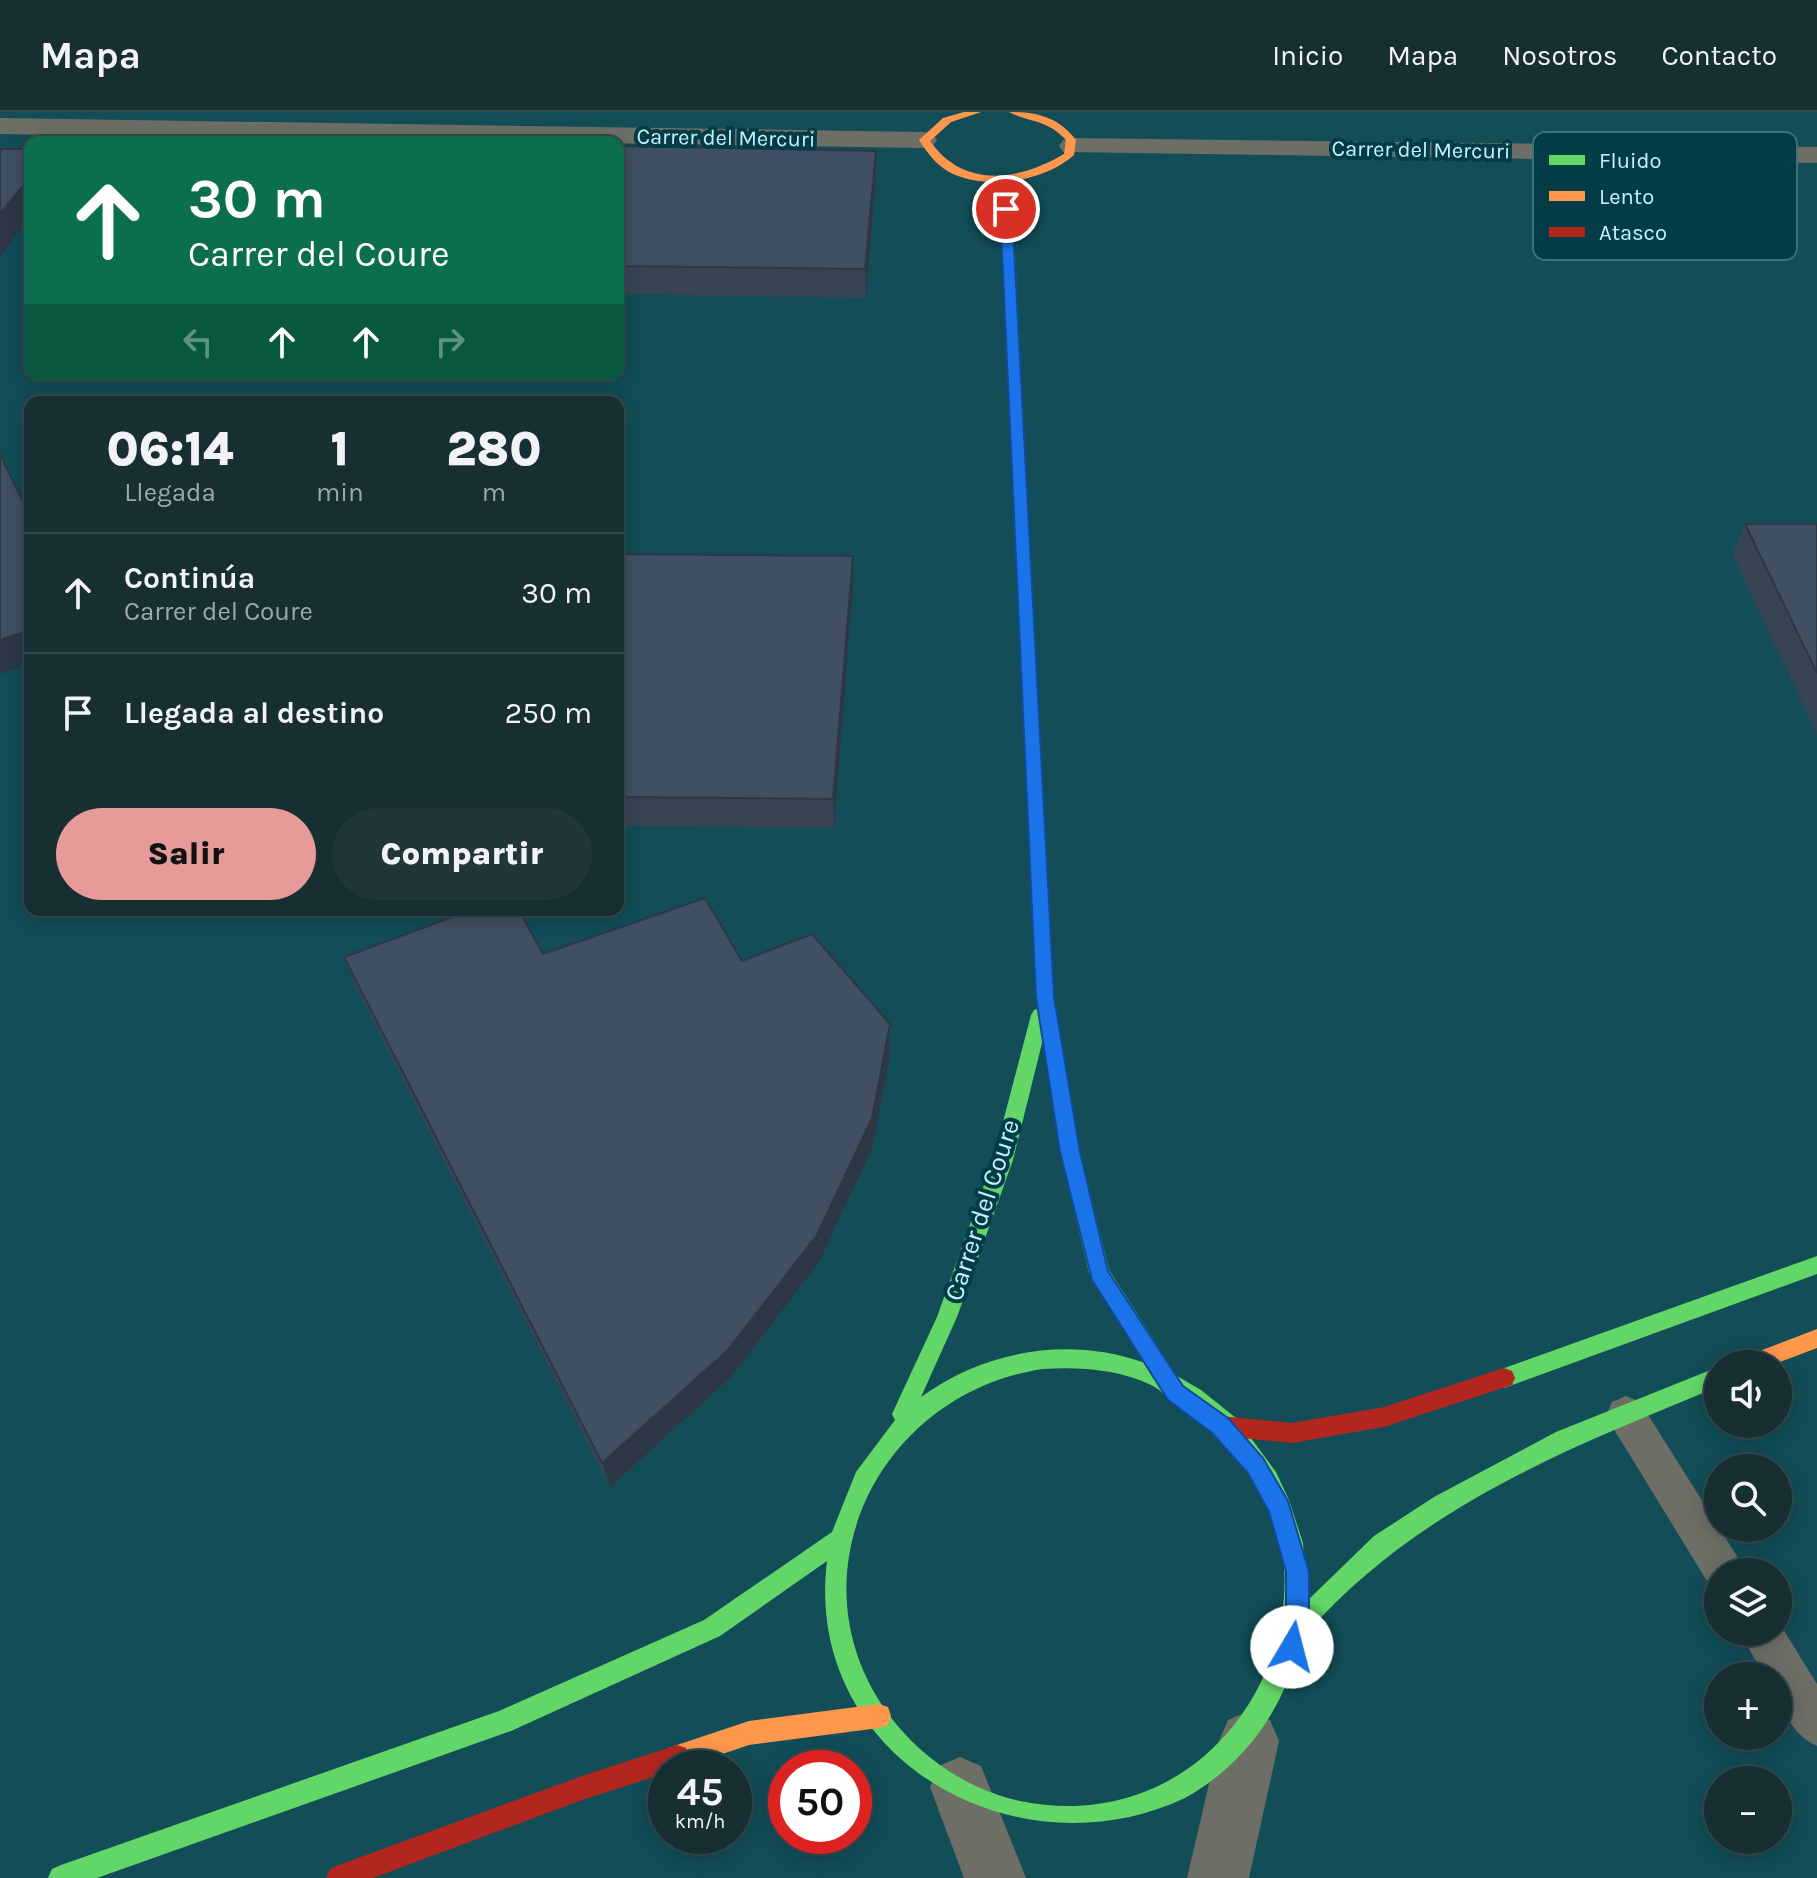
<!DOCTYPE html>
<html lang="es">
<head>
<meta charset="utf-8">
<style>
  body { margin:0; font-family:Karla,sans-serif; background:#20363a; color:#f1f3f6; height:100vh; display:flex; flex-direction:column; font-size:30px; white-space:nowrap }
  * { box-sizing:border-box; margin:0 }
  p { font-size:26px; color:#9ea8ac }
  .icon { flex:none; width:44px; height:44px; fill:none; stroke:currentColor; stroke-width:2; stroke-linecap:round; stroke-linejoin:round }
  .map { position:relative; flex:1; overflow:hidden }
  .side { position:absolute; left:24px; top:284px; width:600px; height:520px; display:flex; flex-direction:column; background:#172e32; border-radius:16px; box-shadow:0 4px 20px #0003,0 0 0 2px #364a4d }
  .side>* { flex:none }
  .hud { position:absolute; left:24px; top:24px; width:600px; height:244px; border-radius:16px; box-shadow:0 4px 20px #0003,0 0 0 2px #364a4d; background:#0b6e4f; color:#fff; overflow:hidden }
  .fabs { position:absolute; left:1704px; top:1238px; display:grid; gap:16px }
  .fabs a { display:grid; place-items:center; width:88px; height:88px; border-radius:50%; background:#172e32; box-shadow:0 4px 20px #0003,0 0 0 2px #364a4d; font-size:40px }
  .speed { position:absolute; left:648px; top:1638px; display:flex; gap:16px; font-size:40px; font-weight:700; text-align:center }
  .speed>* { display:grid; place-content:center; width:104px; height:104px; border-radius:50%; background:#172e32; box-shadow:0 4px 20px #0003,0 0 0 2px #364a4d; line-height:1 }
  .speed small { font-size:20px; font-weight:400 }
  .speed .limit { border:12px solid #d22; background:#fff; color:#111 }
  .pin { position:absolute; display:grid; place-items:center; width:68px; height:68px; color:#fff; margin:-34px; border:4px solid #fff; border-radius:50%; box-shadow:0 2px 8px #0007 }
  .me { position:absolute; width:88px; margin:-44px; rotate:8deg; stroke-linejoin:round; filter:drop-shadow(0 0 6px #0008) }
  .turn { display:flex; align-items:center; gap:28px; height:168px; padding:0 32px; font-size:36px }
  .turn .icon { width:104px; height:104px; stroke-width:2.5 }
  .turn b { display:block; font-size:56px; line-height:68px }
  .lanes { display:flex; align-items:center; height:76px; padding:0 32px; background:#0003; justify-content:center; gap:40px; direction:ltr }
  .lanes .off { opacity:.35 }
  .eta { display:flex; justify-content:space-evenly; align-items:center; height:136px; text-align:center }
  .eta b { font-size:48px; font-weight:800; line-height:56px }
  .primary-button { display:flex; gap:16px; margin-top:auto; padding:16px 32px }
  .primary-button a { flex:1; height:92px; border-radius:48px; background:#e69b98; color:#111; font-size:32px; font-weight:800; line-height:92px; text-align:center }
  .primary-button a+a { background:#20363a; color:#f1f3f6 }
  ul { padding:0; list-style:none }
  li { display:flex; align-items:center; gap:24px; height:120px; padding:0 32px; border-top:2px solid #364a4d }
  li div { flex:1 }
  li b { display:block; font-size:30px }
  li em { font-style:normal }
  header { display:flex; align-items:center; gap:48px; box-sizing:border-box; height:112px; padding:0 40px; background:#172e32; border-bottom:2px solid #364a4d }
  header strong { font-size:38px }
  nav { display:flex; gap:44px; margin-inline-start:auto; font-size:28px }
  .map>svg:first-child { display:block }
  .built { fill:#124d58; fill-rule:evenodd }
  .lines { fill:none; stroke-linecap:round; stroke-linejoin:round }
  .lane { fill:#6d6f67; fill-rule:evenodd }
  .street { fill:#6d6f67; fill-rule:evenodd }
  .fast { fill:#63d668; fill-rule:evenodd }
  .slow { fill:#ff974d; fill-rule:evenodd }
  .jam { fill:#b3261e; fill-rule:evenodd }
  .wall { fill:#374454 }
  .shaded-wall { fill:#2d3745 }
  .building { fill:#404f62; stroke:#2d3745; stroke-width:2 }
  .route { fill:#1a73e8; stroke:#114b97; stroke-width:2 }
  .labels { text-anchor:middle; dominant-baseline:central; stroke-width:8; stroke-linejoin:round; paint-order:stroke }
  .far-street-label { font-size:22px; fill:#c5f1fc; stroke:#013c47 }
  .street-label { font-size:26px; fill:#c5f1fc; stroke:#013c47 }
  .key { fill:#013c47; stroke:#3c727d; stroke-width:2 }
  .key-label { font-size:22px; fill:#c5f1fc }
</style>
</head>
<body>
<header>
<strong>Mapa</strong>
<nav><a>Inicio</a><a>Mapa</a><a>Nosotros</a><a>Contacto</a></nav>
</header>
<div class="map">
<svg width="1817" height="1766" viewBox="0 0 1817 1766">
  <rect width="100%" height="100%" fill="#1f3d43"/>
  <path class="built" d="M0 0H1817V1766H0ZM30 30H618V262H30ZM30 290H618V798H30ZM1718 1252H1778V1312H1718ZM1718 1356H1778V1416H1718ZM1718 1460H1778V1520H1718ZM1718 1564H1778V1624H1718ZM666 1656H734V1724H666ZM786 1656H854V1724H786ZM1718 1668H1778V1728H1718Z"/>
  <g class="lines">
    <g class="lane">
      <path d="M1626 1284 1640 1290 1738 1446 1744 1460H1718V1477L1710 1474 1612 1314 1607 1302 1612 1290Z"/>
      <path d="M1778 1509 1817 1572V1634C1790 1622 1778 1592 1778 1564H1764L1740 1520H1778Z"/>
    </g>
    <g class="street">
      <path d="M0 6 924 20 933 22 937 28 933 34 924 36 0 22Z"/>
      <path d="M1072 26 1817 35V51L1063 40 1059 34 1063 28Z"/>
      <path d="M1249 1599 1270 1608 1279 1629 1249 1766H1187L1219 1629 1228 1608Z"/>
      <path d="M960 1645 981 1654 1026 1766H964L930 1675 939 1654Z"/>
    </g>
    <g class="fast">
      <path d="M1005 64 1011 67 1045 715 1037 721 1029 715 999 67Z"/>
      <path d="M1040 896 1046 898 1049 903 1013 1048 957 1205 921 1285C985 1238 1070 1224 1145 1251L1089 1161 1060 1040 1051 980 1053 975H1067L1069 980 1080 1040 1109 1158 1177 1264 1201 1278 1236 1306 1276 1360 1289 1388 1303 1431 1307 1489 1374 1424 1434 1385 1556 1320 1718 1255V1275C1566 1337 1416 1396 1305 1523 1296 1532 1294 1555 1288 1568 1268 1618 1232 1660 1185 1686 1015 1766 803 1645 827 1449L720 1524 511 1619 97 1766H48L52 1757 61 1753 499 1599 704 1508 832 1420 856 1360 895 1308 892 1302 937 1205 993 1048 1031 903 1034 898ZM1043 1257C1080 1255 1117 1257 1151 1273 1162 1278 1166 1287 1176 1291L1181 1289C1388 1415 1259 1738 1020 1689 975 1679 935 1655 904 1621 781 1486 868 1283 1043 1257Z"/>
      <path d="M1817 1144V1162L1504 1276 1496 1273 1493 1266 1496 1259Z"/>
    </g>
    <g class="slow">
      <path d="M964 0H981L951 10 930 29C964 77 1018 69 1064 42L1066 28C1047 7 1030 11 1009 0 1037 0 1058 5 1076 28L1074 43C1044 70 986 79 949 60 935 52 927 40 919 28L943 6Z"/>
      <path d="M1817 1217V1236L1775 1252H1740L1744 1245Z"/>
      <path d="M879 1592 888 1595 891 1604 888 1613 879 1616 749 1633 681 1656 668 1654 665 1645 668 1636 749 1609Z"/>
    </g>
    <g class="jam">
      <path d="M1037 709 1045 715 1054 885 1069 980 1067 985H1053L1051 980 1036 885 1029 715Z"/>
      <path d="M1504 1256 1512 1259 1515 1266 1512 1273 1384 1315 1292 1331 1220 1324 1212 1321 1209 1314 1212 1307 1220 1304 1292 1311 1384 1295Z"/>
      <path d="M677 1633 686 1636 689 1645 686 1654 666 1656V1661L582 1688 373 1766H326L330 1757 339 1753 582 1664Z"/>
    </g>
  </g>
  <g class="wall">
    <path d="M618 34 876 39V66L866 186 618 182Z"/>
    <path d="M1745 412H1817V622L1732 442Z"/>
    <path d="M618 442 853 474 834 716 618 714Z"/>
    <path d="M543 842 742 849 890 912V941L873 1034 819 1150 732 1264 610 1375 355 874 344 845Z"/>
  </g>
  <g class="shaded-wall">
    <path d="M876 39V66L866 186 865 157Z"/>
    <path d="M30 65V105L0 144V102Z"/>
    <path d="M853 444V474L834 716 833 687Z"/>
    <path d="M30 518V552L0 562V528Z"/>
    <path d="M890 912V941L873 1034 819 1150 732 1264 610 1375 602 1351Z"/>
  </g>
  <g class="building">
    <path d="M618 34 876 39 865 157 618 154Z"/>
    <path d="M0 37H30V65L0 102Z"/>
    <path d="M0 342 30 405V518L0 528Z"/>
    <path d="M1745 412H1817V561Z"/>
    <path d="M618 442 853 444 833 687 618 685Z"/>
    <path d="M705 786 742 849 812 822 890 912 872 1006 817 1123 728 1238 602 1351 344 845 471 798H519L543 842Z"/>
  </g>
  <path class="route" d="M1006 94 1012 97 1054 885 1080 1040 1108 1159 1183 1274 1228 1306 1263 1346 1288 1389 1309 1460V1514L1300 1544 1292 1547 1284 1544 1280 1535 1286 1514V1460L1269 1400 1248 1361 1212 1321 1168 1288 1092 1168 1060 1040 1036 885 1000 97Z"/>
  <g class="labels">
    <g class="far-street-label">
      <text transform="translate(726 26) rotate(1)">Carrer del Mercuri</text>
      <text transform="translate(1421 38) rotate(1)">Carrer del Mercuri</text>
    </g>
    <g class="street-label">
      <text transform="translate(982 1098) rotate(-72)">Carrer del Coure</text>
    </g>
  </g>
  <rect x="1533" y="20" width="264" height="128" rx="12" class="key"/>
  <rect x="1549" y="43" width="36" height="10" fill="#63d668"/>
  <rect x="1549" y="79" width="36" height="10" fill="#ff974d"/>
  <rect x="1549" y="115" width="36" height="10" fill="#b3261e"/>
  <g class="key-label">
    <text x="1599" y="56">Fluido</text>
    <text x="1599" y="92">Lento</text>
    <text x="1599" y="128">Atasco</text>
  </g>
</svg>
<div class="fabs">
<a><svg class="icon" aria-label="sound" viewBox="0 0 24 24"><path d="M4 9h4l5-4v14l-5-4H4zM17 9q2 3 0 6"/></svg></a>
<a><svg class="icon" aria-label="search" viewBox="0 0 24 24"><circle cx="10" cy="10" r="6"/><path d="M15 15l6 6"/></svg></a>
<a><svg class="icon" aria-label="layers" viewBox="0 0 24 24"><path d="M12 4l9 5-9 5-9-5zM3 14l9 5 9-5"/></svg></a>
<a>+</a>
<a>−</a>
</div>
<div class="speed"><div>45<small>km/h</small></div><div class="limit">50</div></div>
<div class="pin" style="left:1006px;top:97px;background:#d93025"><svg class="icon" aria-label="arrive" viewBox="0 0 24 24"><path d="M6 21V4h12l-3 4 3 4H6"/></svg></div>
<svg class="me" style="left:1292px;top:1535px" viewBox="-20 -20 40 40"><circle r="19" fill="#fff"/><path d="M0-13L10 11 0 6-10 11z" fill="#1a73e8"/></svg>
<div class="hud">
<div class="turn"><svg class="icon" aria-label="ahead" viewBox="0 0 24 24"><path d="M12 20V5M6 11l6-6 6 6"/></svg><div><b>30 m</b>Carrer del Coure</div></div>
<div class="lanes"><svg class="icon off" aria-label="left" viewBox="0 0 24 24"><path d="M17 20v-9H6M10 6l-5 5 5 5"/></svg><svg class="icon" aria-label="ahead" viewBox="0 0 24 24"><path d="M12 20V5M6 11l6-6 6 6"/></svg><svg class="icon" aria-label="ahead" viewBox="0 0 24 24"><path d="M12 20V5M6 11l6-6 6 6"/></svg><svg class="icon off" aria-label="right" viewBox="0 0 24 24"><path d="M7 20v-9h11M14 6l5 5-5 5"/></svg></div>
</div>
<section class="side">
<div class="eta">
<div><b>06:14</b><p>Llegada</p></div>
<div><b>1</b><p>min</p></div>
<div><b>280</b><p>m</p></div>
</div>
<ul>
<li><svg class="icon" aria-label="ahead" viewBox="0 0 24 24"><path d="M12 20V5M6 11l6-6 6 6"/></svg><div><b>Continúa</b><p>Carrer del Coure</p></div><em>30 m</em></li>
<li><svg class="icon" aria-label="arrive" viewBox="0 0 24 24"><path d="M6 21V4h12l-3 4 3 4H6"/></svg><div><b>Llegada al destino</b></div><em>250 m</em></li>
</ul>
<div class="primary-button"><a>Salir</a><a>Compartir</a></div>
</section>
</div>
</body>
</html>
